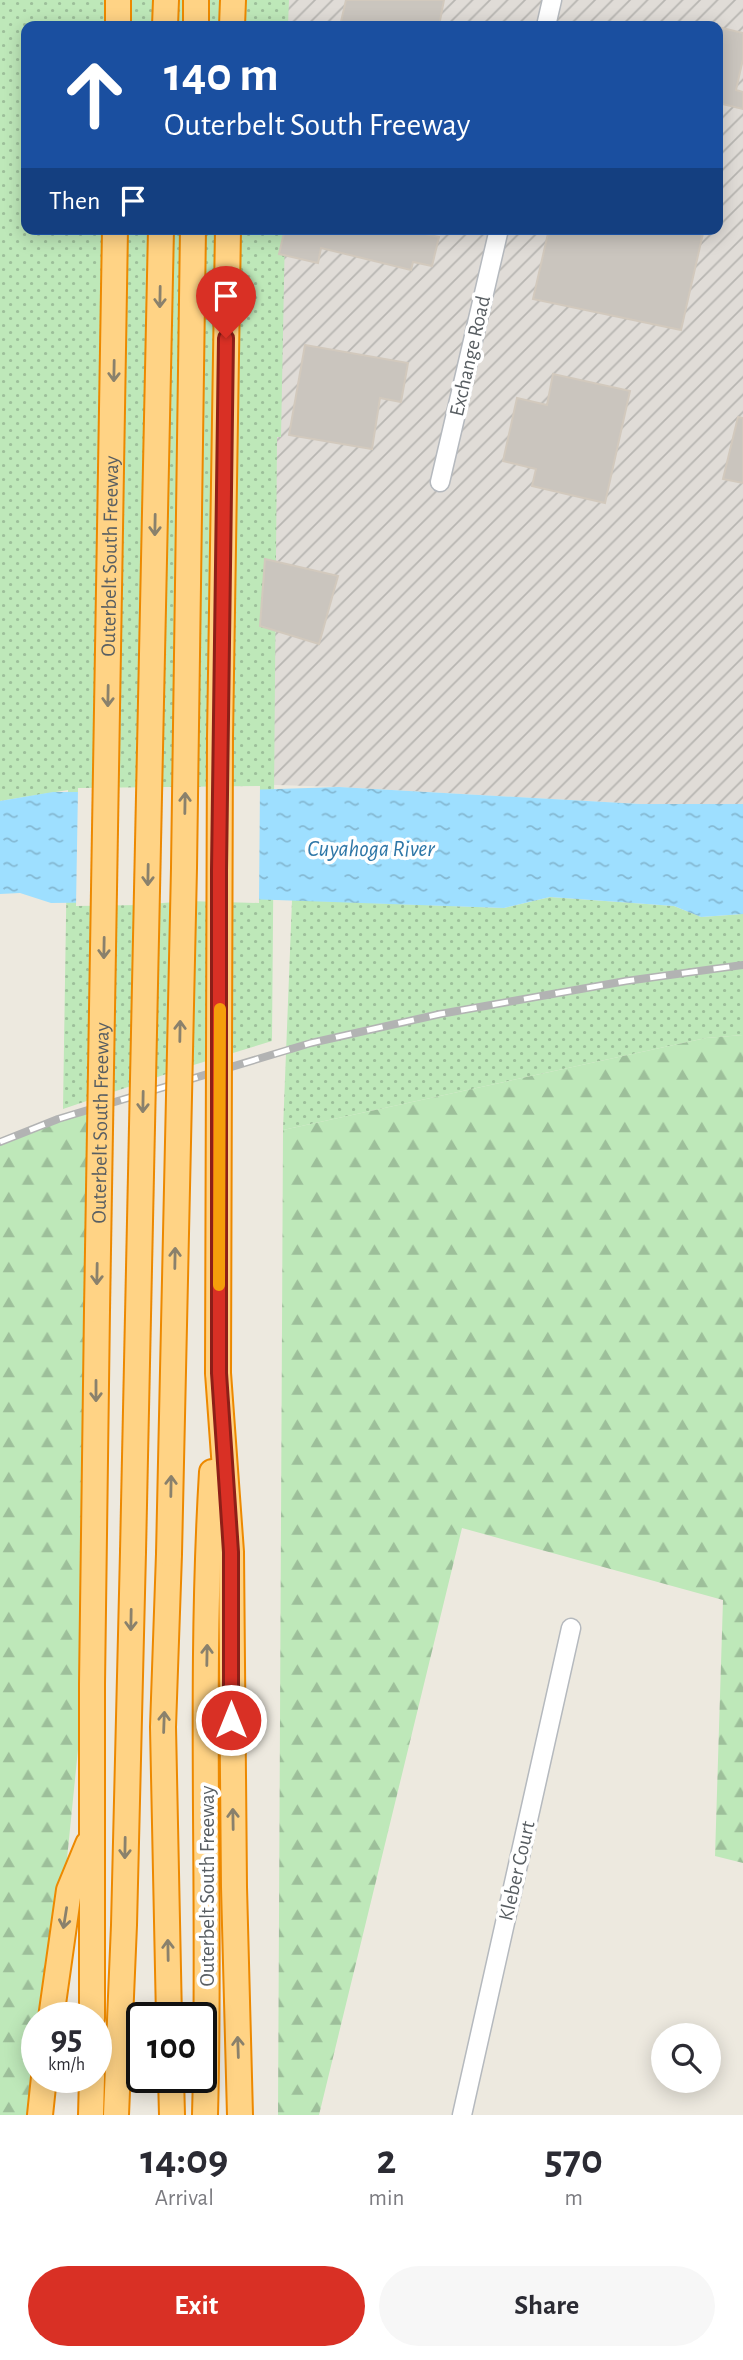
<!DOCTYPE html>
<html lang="en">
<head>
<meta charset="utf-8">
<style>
  body { margin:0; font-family:"Alegreya Sans",sans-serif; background:#f7f7f7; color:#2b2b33; height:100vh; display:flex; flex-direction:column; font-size:26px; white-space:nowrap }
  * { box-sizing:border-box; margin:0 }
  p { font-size:23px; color:#7c7c81 }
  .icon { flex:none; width:38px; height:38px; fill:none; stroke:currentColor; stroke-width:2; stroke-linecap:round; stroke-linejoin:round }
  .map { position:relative; height:2115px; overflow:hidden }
  .drawer { display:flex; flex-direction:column; background:#fff; flex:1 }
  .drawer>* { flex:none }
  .top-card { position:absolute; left:21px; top:21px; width:702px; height:214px; border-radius:14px; box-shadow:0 4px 18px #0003; background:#1a4fa0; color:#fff; overflow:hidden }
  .controls { position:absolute; left:651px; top:2023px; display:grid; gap:14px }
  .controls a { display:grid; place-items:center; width:70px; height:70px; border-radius:50%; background:#fff; box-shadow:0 4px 18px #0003; font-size:35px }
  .speed { position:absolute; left:21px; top:2002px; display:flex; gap:14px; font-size:35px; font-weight:700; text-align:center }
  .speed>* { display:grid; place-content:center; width:91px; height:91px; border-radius:50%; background:#fff; box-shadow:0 4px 18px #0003; line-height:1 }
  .speed small { font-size:18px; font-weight:400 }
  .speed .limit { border:4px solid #111; border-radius:10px; background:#fff; color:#111 }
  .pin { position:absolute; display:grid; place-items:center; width:60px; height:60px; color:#fff; margin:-72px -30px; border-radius:50% 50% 50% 0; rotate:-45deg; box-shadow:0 0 7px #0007 }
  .pin .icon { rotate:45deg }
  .me { position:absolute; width:77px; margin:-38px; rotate:0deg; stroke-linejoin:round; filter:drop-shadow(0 0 5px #0008) }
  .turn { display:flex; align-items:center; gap:24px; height:147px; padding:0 28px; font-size:32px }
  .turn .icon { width:91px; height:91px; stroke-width:2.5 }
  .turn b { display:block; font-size:49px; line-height:60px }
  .then { display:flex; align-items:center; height:66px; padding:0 28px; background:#0003; gap:14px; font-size:26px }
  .eta { display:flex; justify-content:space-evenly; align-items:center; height:119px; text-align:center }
  .eta b { font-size:42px; font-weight:700; line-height:49px }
  .cta { display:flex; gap:14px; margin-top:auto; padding:14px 28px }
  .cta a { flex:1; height:80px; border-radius:42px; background:#d93025; color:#fff; font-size:28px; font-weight:700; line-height:80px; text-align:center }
  .cta a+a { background:#f7f7f7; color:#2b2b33 }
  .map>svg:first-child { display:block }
  .industrial { fill:url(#industrial-furrows) }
  .grass { fill:url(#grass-dots) }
  .forest { fill:url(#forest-firs) }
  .water { fill:url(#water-ripples) }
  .pier { fill:#ede9df }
  .building { fill:#cac5be; stroke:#d2c9bd; stroke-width:2 }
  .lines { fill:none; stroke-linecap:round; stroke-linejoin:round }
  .minor-casing { stroke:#b5b9be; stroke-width:21 }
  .highway-casing { stroke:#ed8900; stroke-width:28 }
  .minor { stroke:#fff; stroke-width:18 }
  .highway { stroke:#ffd385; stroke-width:24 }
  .rail-casing { stroke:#b2b3b3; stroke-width:8 }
  .rail { stroke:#fff; stroke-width:5; stroke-dasharray:16; stroke-linecap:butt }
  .highway-bridge-casing { stroke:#ed8900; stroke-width:28; stroke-linecap:butt }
  .highway-bridge { stroke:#ffd385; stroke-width:24 }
  .oneway { stroke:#8a816c }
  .route-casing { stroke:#8d1f18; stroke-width:18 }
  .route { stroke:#d93025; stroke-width:12 }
  .slow { stroke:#f59e0b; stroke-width:12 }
  .labels { text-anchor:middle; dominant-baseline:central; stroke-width:7; stroke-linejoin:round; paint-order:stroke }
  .street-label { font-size:21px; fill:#585e62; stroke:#fff }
  .water-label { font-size:23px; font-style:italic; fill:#2f77a7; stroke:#fff }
</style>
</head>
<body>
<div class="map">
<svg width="743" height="2115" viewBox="0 0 743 2115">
  <defs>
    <pattern id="industrial-furrows" width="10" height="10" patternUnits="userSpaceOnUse" patternTransform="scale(1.75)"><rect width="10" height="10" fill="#e0dcd7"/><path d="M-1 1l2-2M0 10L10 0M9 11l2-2" fill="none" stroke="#b8b6b2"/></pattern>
    <pattern id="grass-dots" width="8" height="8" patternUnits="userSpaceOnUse" patternTransform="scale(1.75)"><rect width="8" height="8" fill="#bee8b9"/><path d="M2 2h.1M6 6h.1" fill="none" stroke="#9dbf9a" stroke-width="1.8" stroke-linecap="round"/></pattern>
    <pattern id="forest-firs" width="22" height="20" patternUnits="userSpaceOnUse" patternTransform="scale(1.75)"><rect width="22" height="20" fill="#bee8b9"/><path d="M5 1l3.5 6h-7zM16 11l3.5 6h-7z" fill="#9dbf9a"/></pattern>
    <pattern id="water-ripples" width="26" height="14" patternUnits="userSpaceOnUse" patternTransform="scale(1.75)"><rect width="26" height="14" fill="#9edfff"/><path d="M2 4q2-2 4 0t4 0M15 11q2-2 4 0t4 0" fill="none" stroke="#84b8d2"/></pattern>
  </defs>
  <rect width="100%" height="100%" fill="#ede9df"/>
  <path class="industrial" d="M237 0H743V804H640L339 787 220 783 230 229H718V26H236Z"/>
  <g class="grass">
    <path d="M0 0H289L288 26H26V229H285L281 437H277L272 1041 187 1067 63 1109 68 790 0 801Z"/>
    <path d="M550 897 674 906 701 917 743 914V1035L706 1038 283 1130 292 900 504 908Z"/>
  </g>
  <g class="forest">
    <path d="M743 1035V1863L715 1856 723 1600 462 1528 319 2115H278L283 1130 706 1038Z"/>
    <path d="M105 1105 85 1680 54 1988 51 2018H37V2077L40 2115H0V1142L58 1119Z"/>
  </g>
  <path class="water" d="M339 787 640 804H743V914L701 917 674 906 550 897 504 908 187 897 139 902 51 903 20 893 0 894V801L53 792H190Z"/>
  <path class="pier" d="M260 786 259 903 187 901 139 905 76 906 78 788Z"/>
  <g class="building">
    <path d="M346 0H444L439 26H340Z"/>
    <path d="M718 27 743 33V59L736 90 743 92V109L718 103Z"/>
    <path d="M285 229H420V233L439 237 432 266 413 262 411 270 321 248 318 263 279 254Z"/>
    <path d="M549 229H704L681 330 533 299Z"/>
    <path d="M305 345 408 363 401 402 380 398 372 449 289 435Z"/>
    <path d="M553 374 630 391 605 503 532 486 536 469 503 461 517 398 547 405Z"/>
    <path d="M738 417 743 418V483L723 479Z"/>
    <path d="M265 559 338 576 319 644 260 626Z"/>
  </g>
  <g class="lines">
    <defs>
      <g id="minor">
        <path d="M546 26 552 0"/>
        <path d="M440 482 499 229"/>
        <path d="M462 2115 571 1628"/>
      </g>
      <g id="highway">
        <path d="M118 26V0"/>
        <path d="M165 26 166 0"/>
        <path d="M196 26V0"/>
        <path d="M232 26 233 0"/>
        <path d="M218 1373 231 1552 234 1887 240 2115"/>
        <path d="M169 1554 163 1727 169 2018"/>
        <path d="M51 2018 69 1890 88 1844"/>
        <path d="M92 2018V1684L97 1310"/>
        <path d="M171 2077 172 2115"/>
        <path d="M40 2115 44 2077"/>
        <path d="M91 2115 92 2077"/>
        <path d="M116 2115 124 1925 133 1552"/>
        <path d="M205 2115C211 1901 199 1686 212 1472"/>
      </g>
    </defs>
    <use href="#minor" class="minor-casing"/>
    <use href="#highway" class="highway-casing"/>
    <use href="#minor" class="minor"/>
    <use href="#highway" class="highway"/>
    <defs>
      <path id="rail" d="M0 1142 58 1119 311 1043 440 1014 626 981 743 965"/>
    </defs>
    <use href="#rail" class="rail-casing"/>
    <use href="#rail" class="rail"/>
    <defs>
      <g id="highway-bridge">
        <path id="s1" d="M97 1310 115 229"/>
        <path d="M218 1373 220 737 228 229"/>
        <path d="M133 1552 161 229"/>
        <path d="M169 1554 184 868 193 229"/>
      </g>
    </defs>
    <use href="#highway-bridge" class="highway-bridge-casing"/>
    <use href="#highway-bridge" class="highway-bridge"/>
  </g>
  <defs><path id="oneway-shaft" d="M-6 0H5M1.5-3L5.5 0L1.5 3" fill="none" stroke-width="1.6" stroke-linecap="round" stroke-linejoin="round" transform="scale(1.75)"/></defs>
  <g class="oneway">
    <use href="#oneway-shaft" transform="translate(160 297) rotate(91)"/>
    <use href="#oneway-shaft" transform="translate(114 371) rotate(91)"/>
    <use href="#oneway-shaft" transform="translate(155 525) rotate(91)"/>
    <use href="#oneway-shaft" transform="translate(108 696) rotate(91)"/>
    <use href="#oneway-shaft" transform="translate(185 803) rotate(-89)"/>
    <use href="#oneway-shaft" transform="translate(148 875) rotate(91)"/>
    <use href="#oneway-shaft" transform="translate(104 948) rotate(91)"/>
    <use href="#oneway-shaft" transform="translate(180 1031) rotate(-89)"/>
    <use href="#oneway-shaft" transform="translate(143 1102) rotate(91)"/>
    <use href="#oneway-shaft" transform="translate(175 1258) rotate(-89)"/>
    <use href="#oneway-shaft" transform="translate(97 1274) rotate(91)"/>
    <use href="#oneway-shaft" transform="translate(96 1391) rotate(90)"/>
    <use href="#oneway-shaft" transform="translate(171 1486) rotate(-89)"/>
    <use href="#oneway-shaft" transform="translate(131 1620) rotate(91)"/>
    <use href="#oneway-shaft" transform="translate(207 1655) rotate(-89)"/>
    <use href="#oneway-shaft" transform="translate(164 1722) rotate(-88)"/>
    <use href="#oneway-shaft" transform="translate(233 1819) rotate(-91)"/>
    <use href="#oneway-shaft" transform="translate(125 1848) rotate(91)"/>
    <use href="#oneway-shaft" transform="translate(65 1918) rotate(99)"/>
    <use href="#oneway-shaft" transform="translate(168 1950) rotate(-91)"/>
    <use href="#oneway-shaft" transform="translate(238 2047) rotate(-92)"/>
  </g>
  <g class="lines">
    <defs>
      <path id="route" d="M226 338 219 870V1373L231 1552V1720"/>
    </defs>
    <use href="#route" class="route-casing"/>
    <use href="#route" class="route"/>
    <path class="slow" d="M219 1285 220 1009"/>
  </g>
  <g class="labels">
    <g class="street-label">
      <text transform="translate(470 356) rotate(-77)">Exchange Road</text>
      <text stroke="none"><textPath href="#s1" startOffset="754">Outerbelt South Freeway</textPath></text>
      <text stroke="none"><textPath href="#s1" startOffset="187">Outerbelt South Freeway</textPath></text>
      <text transform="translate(517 1871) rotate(-77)">Kleber Court</text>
      <text transform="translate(207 1886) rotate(-90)">Outerbelt South Freeway</text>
    </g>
    <g class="water-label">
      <text x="371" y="849">Cuyahoga River</text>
    </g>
  </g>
</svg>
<div class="controls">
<a><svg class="icon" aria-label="search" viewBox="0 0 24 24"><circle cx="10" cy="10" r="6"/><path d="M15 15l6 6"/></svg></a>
</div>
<div class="speed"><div>95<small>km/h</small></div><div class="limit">100</div></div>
<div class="pin" style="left:226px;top:338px;background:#d93025"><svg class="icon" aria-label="arrive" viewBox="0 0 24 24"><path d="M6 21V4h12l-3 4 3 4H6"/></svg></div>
<svg class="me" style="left:231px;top:1720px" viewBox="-20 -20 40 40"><circle r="17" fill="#d93025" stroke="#fff" stroke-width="3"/><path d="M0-11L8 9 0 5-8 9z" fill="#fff"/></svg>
<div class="top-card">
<div class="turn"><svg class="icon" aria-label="ahead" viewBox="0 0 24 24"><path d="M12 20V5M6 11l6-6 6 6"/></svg><div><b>140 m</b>Outerbelt South Freeway</div></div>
<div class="then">Then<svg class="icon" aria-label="arrive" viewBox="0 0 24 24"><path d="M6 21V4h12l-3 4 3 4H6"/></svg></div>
</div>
</div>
<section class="drawer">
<div class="eta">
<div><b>14:09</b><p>Arrival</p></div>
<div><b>2</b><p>min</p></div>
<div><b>570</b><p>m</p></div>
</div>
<div class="cta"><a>Exit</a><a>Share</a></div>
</section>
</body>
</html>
